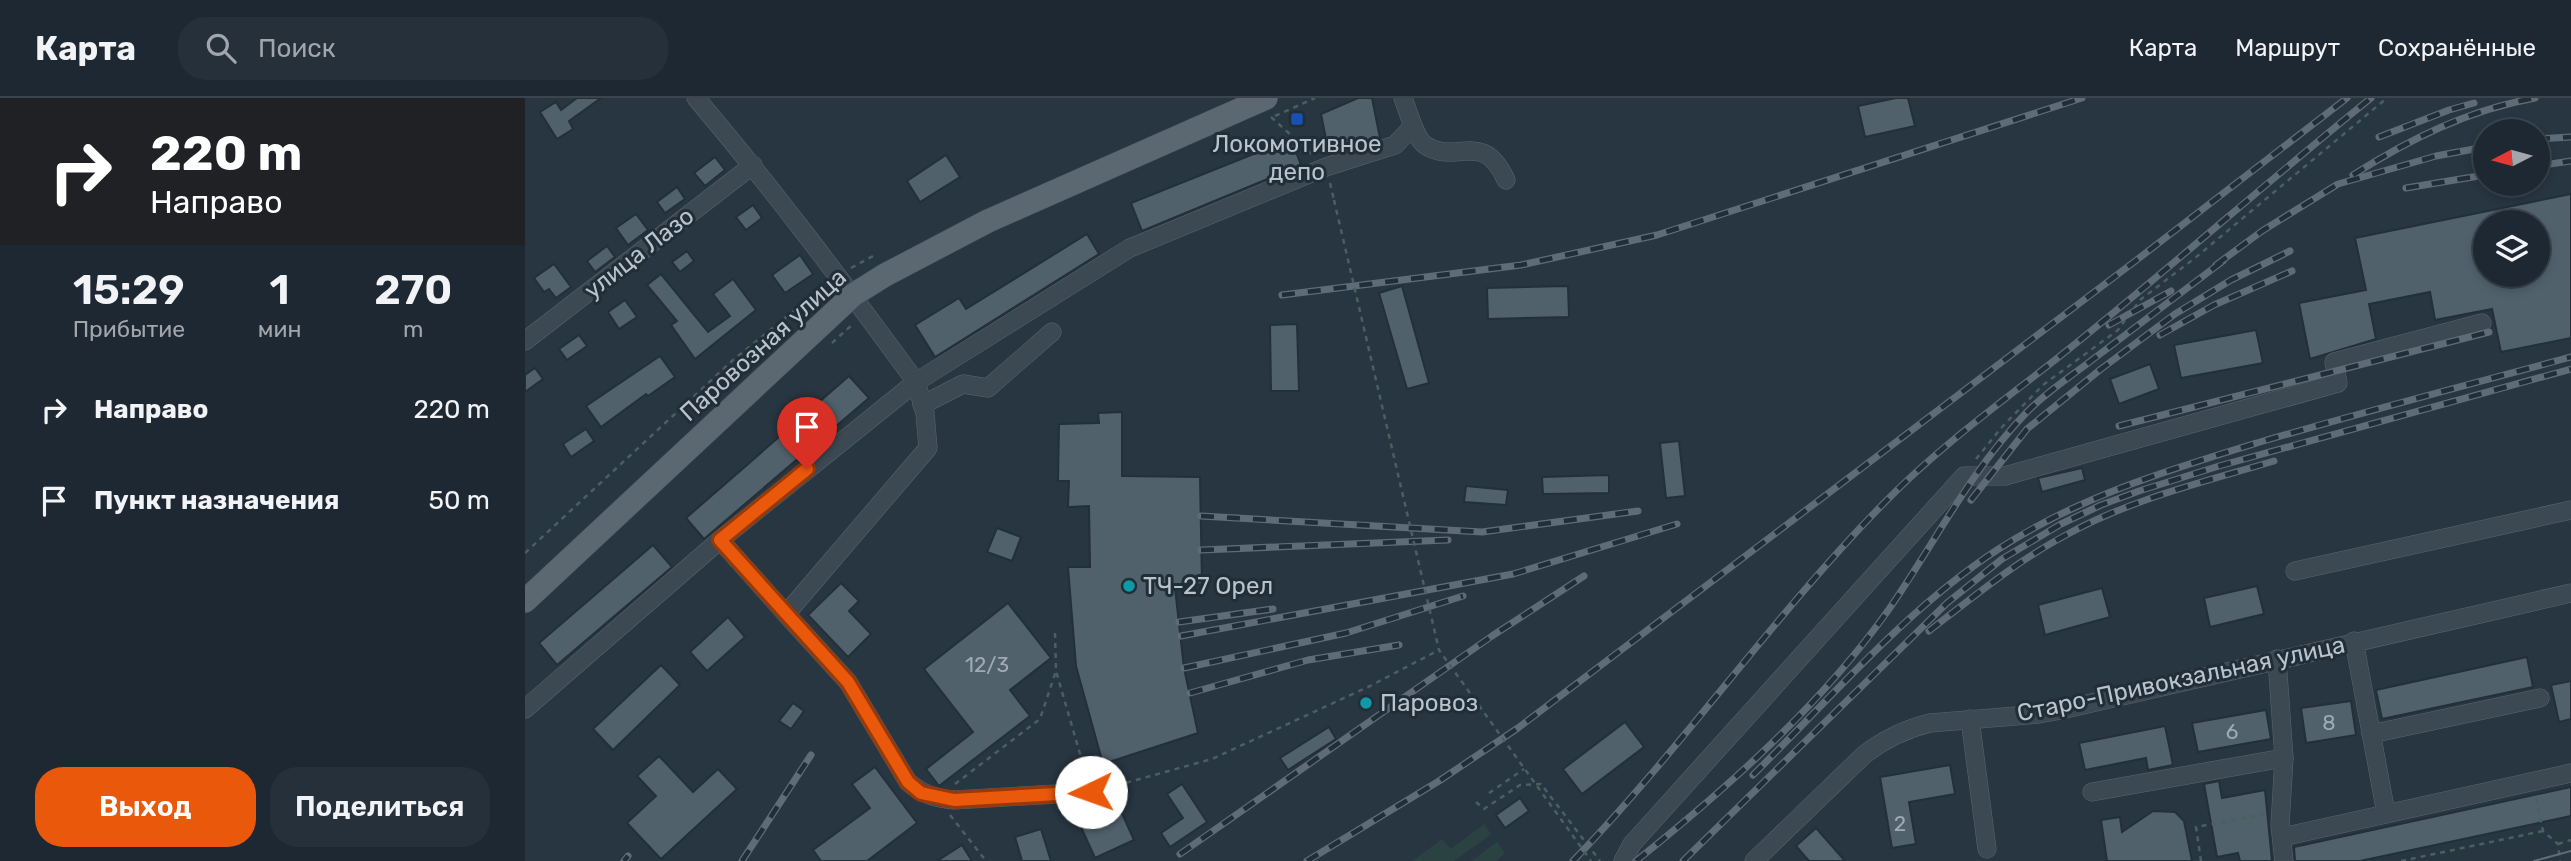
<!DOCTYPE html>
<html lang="ru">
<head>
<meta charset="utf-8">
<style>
  body { margin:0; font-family:Rubik,sans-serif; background:#26303a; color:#f1f3f6; height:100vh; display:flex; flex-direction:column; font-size:26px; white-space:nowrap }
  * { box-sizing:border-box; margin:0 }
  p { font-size:23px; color:#a1a6ac }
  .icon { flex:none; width:38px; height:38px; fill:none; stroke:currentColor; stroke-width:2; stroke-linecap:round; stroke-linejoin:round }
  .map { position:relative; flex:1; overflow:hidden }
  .details { display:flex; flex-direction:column; background:#1e2832; width:525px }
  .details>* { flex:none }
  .banner { background:#202124; color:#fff; overflow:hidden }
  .needle { width:46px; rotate:264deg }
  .controls { position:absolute; left:1948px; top:21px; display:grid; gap:14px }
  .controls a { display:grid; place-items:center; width:77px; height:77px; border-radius:50%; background:#1e2832; box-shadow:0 4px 10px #0003,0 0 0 2px #3c444d; font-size:35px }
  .pin { position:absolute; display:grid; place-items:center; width:60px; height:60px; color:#fff; margin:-72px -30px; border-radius:50% 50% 50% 0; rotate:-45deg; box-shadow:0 0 7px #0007 }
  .pin .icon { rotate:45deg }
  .me { position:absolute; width:77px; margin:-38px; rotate:267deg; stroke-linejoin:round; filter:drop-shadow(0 0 5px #0008) }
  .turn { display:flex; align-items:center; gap:24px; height:147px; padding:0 35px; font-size:32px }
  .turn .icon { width:91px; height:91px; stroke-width:2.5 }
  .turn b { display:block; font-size:49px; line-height:60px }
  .eta { display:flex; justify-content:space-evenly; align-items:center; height:119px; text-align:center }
  .eta b { font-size:42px; font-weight:600; line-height:49px }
  .button { display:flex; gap:14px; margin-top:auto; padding:14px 35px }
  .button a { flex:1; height:80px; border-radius:28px; background:#ea580c; color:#fff; font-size:28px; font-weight:600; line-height:80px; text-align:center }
  .button a+a { background:#26303a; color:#f1f3f6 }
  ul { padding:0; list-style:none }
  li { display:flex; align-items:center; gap:21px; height:91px; padding:0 35px }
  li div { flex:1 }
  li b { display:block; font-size:26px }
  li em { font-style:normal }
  header { display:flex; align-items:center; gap:42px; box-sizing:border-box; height:98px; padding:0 35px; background:#1e2832; border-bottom:2px solid #3c444d }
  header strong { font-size:33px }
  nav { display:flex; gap:38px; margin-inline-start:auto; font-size:24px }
  .search { width:490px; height:63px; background:#26303a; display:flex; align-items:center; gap:18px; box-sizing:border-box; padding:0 24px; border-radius:28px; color:#a1a6ac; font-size:26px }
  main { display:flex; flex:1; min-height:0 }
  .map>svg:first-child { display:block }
  .green { fill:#2a4342 }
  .building { fill:#51616c; stroke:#232f39; stroke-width:2; fill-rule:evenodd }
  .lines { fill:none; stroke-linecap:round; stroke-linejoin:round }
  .minor-casing { stroke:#5a666f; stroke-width:19 }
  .major-casing { stroke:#46515b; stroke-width:24 }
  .path { stroke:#4a6060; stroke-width:2.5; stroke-dasharray:5 5; stroke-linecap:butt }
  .minor { stroke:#3c4852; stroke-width:18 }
  .major { stroke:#5b6771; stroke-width:23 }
  .tram { stroke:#5f6c78; stroke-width:2 }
  .rail-casing { stroke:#5f6c78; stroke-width:7 }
  .rail { stroke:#212d37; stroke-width:4.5; stroke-dasharray:13; stroke-linecap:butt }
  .path-bridge { stroke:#4a6060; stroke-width:2.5; stroke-dasharray:5 5; stroke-linecap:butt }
  .route-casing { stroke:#983908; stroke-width:18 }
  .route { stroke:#ea580c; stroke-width:12 }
  .transit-dot { fill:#1a4fb4; stroke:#212d37; stroke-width:2.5 }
  .culture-dot { fill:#0f9aa8; stroke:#212d37; stroke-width:2.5 }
  .labels { text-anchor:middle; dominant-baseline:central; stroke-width:6; stroke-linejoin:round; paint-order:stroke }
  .number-label { font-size:21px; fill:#9faab3 }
  .poi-label { font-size:24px; fill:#b9c3cb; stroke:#212d37; text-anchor:start }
  .street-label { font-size:24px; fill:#b9c3cb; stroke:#212d37 }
</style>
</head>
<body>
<header>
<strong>Карта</strong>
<div class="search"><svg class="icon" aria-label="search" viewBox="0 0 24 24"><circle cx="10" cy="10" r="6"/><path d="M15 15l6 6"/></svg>Поиск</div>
<nav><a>Карта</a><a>Маршрут</a><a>Сохранённые</a></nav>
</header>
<main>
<section class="details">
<div class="banner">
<div class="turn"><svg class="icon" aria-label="right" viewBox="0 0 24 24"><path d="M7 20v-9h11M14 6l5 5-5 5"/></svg><div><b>220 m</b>Направо</div></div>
</div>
<div class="eta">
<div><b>15:29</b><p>Прибытие</p></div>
<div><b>1</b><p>мин</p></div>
<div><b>270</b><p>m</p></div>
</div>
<ul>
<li><svg class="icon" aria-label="right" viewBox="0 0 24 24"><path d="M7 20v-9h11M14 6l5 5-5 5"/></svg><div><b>Направо</b></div><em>220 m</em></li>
<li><svg class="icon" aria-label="arrive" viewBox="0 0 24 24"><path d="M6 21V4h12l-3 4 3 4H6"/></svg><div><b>Пункт назначения</b></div><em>50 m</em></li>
</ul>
<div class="button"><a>Выход</a><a>Поделиться</a></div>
</section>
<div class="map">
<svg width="2046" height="763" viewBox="0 0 2046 763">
  <rect width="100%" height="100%" fill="#283642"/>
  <g class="green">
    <path d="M959 726 966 736 929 763H887L917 741 926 751Z"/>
    <path d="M972 744 980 755 971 763H946Z"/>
  </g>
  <g class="building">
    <path d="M52 0H76L44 23 48 31 32 41 15 14 31 4 36 12Z"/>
    <path d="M833 0H847L855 40 804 56 796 16Z"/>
    <path d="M1371 0H1383L1390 28 1340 39 1333 8Z"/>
    <path d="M766 41 776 67 617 133 606 105Z"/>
    <path d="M421 57 435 79 395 104 382 83Z"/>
    <path d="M190 59 200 72 180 88 169 75Z"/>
    <path d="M152 89 160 101 140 115 132 104Z"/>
    <path d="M2046 96V240L1976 254 1967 211 1910 222 1905 194 1844 206 1851 241 1785 261 1774 205 1841 192 1830 140ZM1960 124H2012V177H1960Z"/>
    <path d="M228 107 237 120 221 132 211 119Z"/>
    <path d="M111 116 123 132 103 147 91 130Z"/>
    <path d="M562 136 574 156 410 259 390 227 434 200 441 211Z"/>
    <path d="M82 148 90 159 70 174 62 163Z"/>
    <path d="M162 153 169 163 155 174 147 164Z"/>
    <path d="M275 157 288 176 260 195 247 177Z"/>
    <path d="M29 166 46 189 31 200 24 191 19 194 9 180Z"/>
    <path d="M136 176 183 234 205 218 188 196 208 181 231 212 170 261 146 227 152 223 122 187Z"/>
    <path d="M877 188 904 285 882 291 854 195Z"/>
    <path d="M1043 188 1044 219 963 221 962 190Z"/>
    <path d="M100 202 112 219 94 231 83 214Z"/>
    <path d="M772 226 774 293H746L745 227Z"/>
    <path d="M1731 232 1738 265 1656 280 1649 247Z"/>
    <path d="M54 237 62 248 42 262 34 251Z"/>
    <path d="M135 258 150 279 123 298 121 296 76 329 61 308Z"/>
    <path d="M1625 266 1634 291 1594 306 1585 281Z"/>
    <path d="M10 270 18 281 0 294V277Z"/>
    <path d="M324 278 344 300 179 441 161 420Z"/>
    <path d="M597 314V378L675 379 677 486 650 490 659 570 673 635 578 666 551 568 543 469H565L564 408 543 409 544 383H533L534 326 574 325 573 315Z"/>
    <path d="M61 331 69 343 46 359 38 346Z"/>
    <path d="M1154 343 1160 398 1141 400 1135 345Z"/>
    <path d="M1557 370 1560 382 1517 394 1513 380Z"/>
    <path d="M1084 377V395L1018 396 1017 379Z"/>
    <path d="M941 388 983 392 981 407 939 404Z"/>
    <path d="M472 430 496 439 487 463 462 454Z"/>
    <path d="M128 447 147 469 32 567 14 545Z"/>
    <path d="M316 485 334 503 324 513 346 536 323 559 283 517Z"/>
    <path d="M1732 488 1739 516 1685 529 1679 500Z"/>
    <path d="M1577 490 1585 519 1520 537 1513 507Z"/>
    <path d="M483 505 526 560 485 592 505 618 414 688 401 671 448 634 399 571Z"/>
    <path d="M203 519 220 539 182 573 165 554Z"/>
    <path d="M2002 559 2008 589 1857 621 1851 592Z"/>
    <path d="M136 567 155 587 88 652 68 631Z"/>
    <path d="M2046 583V621L2034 624 2026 587Z"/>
    <path d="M1826 603 1831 637 1781 645 1776 610Z"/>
    <path d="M268 605 279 613 266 631 254 623Z"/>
    <path d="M1741 612 1746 641 1673 654 1667 625Z"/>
    <path d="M1100 624 1119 649 1057 696 1038 671Z"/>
    <path d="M1640 628 1648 667 1623 672 1621 660 1560 672 1554 645Z"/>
    <path d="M804 629 811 641 763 672 755 660Z"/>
    <path d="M134 658 168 694 193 671 212 691 136 761 102 725 131 698 112 678Z"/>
    <path d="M1425 667 1430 696 1384 704 1391 746 1367 750 1355 679Z"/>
    <path d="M350 669 392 725 342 763H296L288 752 345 710 327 686Z"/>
    <path d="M1694 683 1697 700 1740 692 1747 763H1715L1713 755 1692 759 1679 686Z"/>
    <path d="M657 686 682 724 645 749 636 735 658 720 642 696Z"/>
    <path d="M2046 689V718L1835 763H1770L1769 749Z"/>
    <path d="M590 700 609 742 570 760 551 718Z"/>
    <path d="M995 700 1004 713 980 730 971 717Z"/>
    <path d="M1628 713 1650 714 1659 723 1667 763H1582L1576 722 1595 719 1597 734Z"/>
    <path d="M1291 730 1320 763H1284L1271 748Z"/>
    <path d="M516 731 526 763H497L490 739Z"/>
    <path d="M437 747 447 763H412Z"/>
  </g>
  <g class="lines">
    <defs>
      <g id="minor">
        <path d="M171 0C249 92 320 187 391 284L605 150 801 69 870 47 888 28 878 0"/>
        <path d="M888 28C891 34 894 43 900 47 932 68 957 30 981 82"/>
        <path d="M0 243 228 67"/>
        <path d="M397 307 438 286 463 290 527 234"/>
        <path d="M195 442 261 516"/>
        <path d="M1770 473 2046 412"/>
        <path d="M1829 543 1861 715"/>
        <path d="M1752 561 1759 660 1755 727 1759 763"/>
        <path d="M0 611 195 442 391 284 400 315 403 350 261 516 323 584 383 684C398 697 410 700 429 702L566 694"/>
        <path d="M1445 621 1462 751"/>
        <path d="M1846 636 2015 600"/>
        <path d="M1567 694 1759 660"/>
        <path d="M1757 739 2046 675"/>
        <path d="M1098 763 1107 746 1439 378H1480L1813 285 1809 264 1957 225"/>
        <path d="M1229 763 1340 656C1360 641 1380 631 1405 625L1514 616 1536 612 2046 495"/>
      </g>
      <path id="major" d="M0 503 328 197 360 177 463 123 741 0"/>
    </defs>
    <use href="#minor" class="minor-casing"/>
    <use href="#major" class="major-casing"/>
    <g class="path">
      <path d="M750 18 790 0"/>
      <path d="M746 19 788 57"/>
      <path d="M805 85 809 102"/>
      <path d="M326 170 348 158 350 161"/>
      <path d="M307 245 328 226"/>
      <path d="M1451 361 1477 329 1518 287 1593 232 1615 202 1670 160 1862 0"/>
      <path d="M0 455 208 262 301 187"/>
      <path d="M530 535 531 573 562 680"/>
      <path d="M430 686 515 621 531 573"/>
      <path d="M582 690 687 661 845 588 914 552"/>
      <path d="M964 695 999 671"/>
      <path d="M2011 700 2018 733 2033 746 2035 763"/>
      <path d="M951 704 959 711 995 687 1016 686 1075 763"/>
      <path d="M425 717 461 763"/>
      <path d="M2033 746 2046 742"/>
      <path d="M1676 763 1671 729 1741 716"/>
      <path d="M1876 763 2018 733"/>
    </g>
    <use href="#minor" class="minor"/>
    <use href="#major" class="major"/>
    <path class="tram" d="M2009 763 2046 753"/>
    <defs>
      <g id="rail">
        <path d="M1854 39 1924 12 1949 5"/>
        <path d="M2012 41 2046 39"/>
        <path d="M2012 68 2046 63"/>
        <path d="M1828 77C1885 41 1943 12 2010 0"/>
        <path d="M1881 90 1960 77"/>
        <path d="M1691 167 1737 133 1813 86 1911 58 1960 49"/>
        <path d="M757 197 996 167 1132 137 1557 0"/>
        <path d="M1584 227 1646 193"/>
        <path d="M1635 237 1689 207 1767 173"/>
        <path d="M1594 328 1964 234"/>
        <path d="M1446 402 1502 331 1576 271 1650 216 1706 182 1765 153"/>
        <path d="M676 418 957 434 1113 413"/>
        <path d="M676 452 923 442"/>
        <path d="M654 524 748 511"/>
        <path d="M1404 533C1448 499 1492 463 1541 437 1606 401 1679 384 1749 363"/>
        <path d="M656 538 988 476 1152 426"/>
        <path d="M659 570 821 535 938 498"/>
        <path d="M665 595 783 562 874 547"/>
        <path d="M1228 677C1306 600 1380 512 1472 452 1553 399 1643 372 1735 344 1838 314 1942 287 2046 259"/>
        <path d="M655 756 967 538 1059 478"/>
        <path d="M99 763 103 758"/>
        <path d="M217 763 286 657"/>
        <path d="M782 763 914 683 993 630 1609 164 1822 0"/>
        <path d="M1048 763C1159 648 1250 515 1362 402 1421 342 1490 295 1555 242 1653 163 1748 79 1846 0"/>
        <path d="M1111 763C1201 691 1295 608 1362 514 1408 448 1445 373 1501 315 1520 295 1545 279 1567 262 1611 229 1654 196 1698 163"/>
        <path d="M1158 763 1422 505 1477 461 1536 426 1576 407 1614 393 1694 368 2046 271"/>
      </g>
    </defs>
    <use href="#rail" class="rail-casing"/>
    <use href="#rail" class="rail"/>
    <path class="path-bridge" d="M809 102 914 552 1066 763"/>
  </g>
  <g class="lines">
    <defs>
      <path id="route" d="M282 371 195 442 323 584 383 684 396 695 429 702 566 694"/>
    </defs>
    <use href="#route" class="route-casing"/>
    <use href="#route" class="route"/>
  </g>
  <rect class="transit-dot" x="765" y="14" width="14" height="14" rx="3.5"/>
  <g class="culture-dot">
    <circle cx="604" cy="488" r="7"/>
    <circle cx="841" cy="605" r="7"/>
  </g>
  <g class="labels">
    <g class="number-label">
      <text x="462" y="566">12/3</text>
      <text x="1804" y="624">8</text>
      <text x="1707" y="633">6</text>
      <text x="1375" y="725">2</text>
    </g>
    <g class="poi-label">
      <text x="772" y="46" text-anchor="middle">Локомотивное<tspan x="772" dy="28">депо</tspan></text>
      <text x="618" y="488">ТЧ-27 Орел</text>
      <text x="855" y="605">Паровоз</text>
    </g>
    <g class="street-label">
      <text transform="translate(114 155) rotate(-38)">улица Лазо</text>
      <text transform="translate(238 247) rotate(-42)">Паровозная улица</text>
      <text transform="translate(1656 581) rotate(-12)">Старо-Привокзальная улица</text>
    </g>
  </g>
</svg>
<div class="controls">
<a><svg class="needle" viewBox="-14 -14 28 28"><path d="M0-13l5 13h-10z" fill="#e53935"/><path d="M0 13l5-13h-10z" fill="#a1a6ac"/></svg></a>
<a><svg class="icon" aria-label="layers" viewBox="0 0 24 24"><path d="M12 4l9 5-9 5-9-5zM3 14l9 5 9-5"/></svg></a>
</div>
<div class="pin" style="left:282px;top:371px;background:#d93025"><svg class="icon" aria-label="arrive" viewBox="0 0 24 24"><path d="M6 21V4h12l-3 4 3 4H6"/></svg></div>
<svg class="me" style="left:566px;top:694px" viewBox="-20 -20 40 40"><circle r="19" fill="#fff"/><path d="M0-13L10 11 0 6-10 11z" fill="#ea580c"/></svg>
</div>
</main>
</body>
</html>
